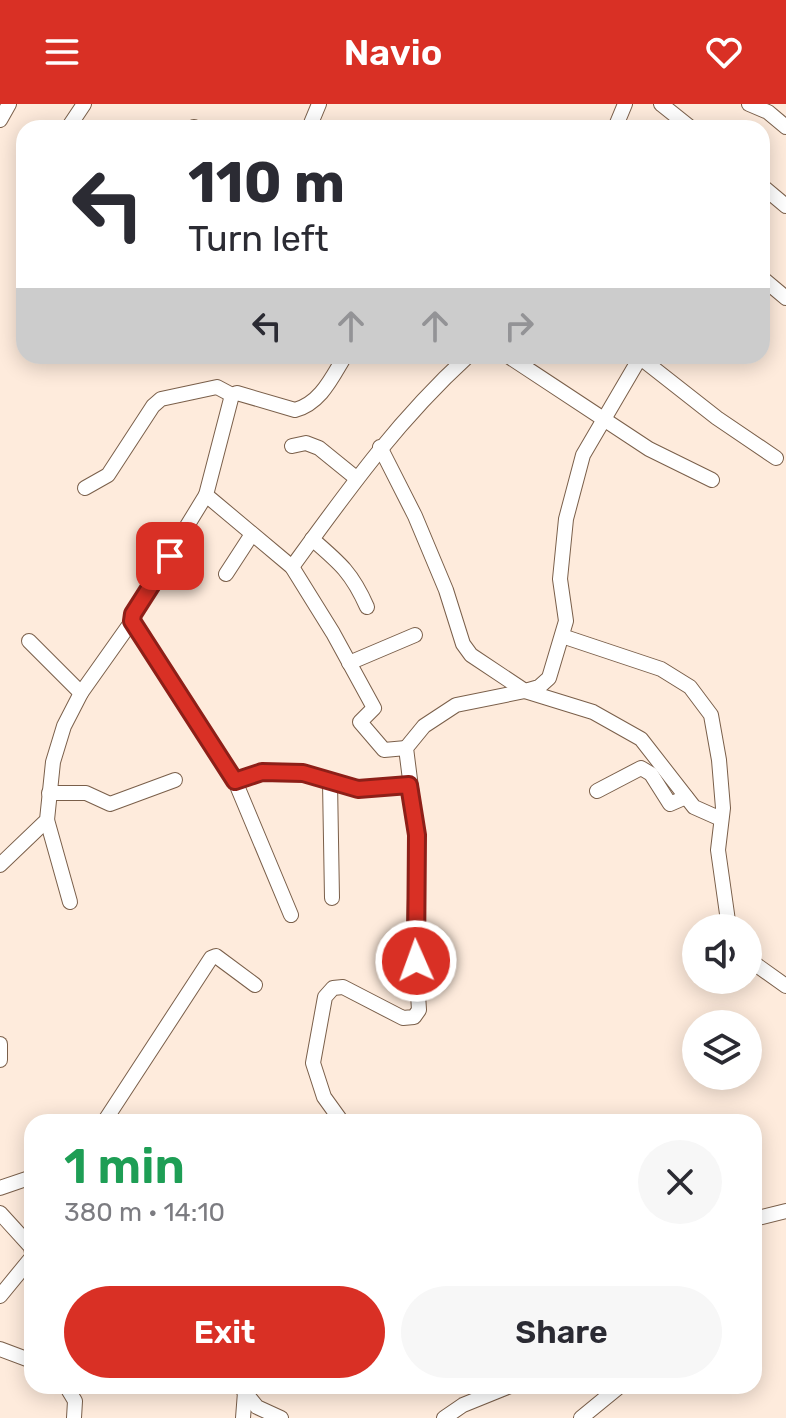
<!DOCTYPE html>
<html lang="en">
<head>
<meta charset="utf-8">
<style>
  body { margin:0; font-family:Rubik,sans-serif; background:#f7f7f7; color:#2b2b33; height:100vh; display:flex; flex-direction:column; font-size:30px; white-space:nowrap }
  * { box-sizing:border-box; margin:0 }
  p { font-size:26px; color:#7c7c81 }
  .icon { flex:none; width:44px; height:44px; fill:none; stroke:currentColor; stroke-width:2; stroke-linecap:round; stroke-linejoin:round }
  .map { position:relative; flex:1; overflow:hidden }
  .panel { position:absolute; left:24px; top:1010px; width:738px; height:280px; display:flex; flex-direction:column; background:#fff; border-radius:24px; box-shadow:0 4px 20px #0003 }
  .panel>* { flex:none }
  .guide { position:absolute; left:16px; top:16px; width:754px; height:244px; border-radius:24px; box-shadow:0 4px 20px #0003; background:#fff; color:#2b2b33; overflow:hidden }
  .tools { position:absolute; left:682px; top:810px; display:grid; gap:16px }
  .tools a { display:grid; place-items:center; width:80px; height:80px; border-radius:50%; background:#fff; box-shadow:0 4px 20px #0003; font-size:40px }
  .pin { position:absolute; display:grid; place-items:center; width:68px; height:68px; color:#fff; margin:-34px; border-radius:16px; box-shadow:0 4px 12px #0006 }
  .me { position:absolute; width:88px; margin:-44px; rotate:358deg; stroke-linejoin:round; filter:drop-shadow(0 0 6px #0008) }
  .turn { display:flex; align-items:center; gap:28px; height:168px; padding:0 40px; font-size:36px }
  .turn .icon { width:104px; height:104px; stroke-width:2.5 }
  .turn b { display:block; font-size:56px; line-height:68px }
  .lanes { display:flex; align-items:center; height:76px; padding:0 40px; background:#0003; justify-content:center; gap:40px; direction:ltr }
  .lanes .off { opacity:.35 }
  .round { display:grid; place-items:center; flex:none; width:84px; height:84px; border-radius:42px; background:#f7f7f7 }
  .headline { display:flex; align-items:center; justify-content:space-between; height:136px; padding:0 40px }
  h1 { font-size:48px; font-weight:600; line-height:60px; color:#1e9e55 }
  .action { display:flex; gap:16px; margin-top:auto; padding:16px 40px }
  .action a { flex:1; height:92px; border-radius:48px; background:#d93025; color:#fff; font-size:32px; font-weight:600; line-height:92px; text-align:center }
  .action a+a { background:#f7f7f7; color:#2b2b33 }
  header { display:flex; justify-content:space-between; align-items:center; height:104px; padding:0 40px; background:#d93025; color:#fff; font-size:36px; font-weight:600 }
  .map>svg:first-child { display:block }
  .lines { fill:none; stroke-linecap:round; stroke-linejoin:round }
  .minor-casing { stroke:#7a5f4a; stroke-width:16 }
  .minor { stroke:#fff; stroke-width:14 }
  .route-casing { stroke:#8d1f18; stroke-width:20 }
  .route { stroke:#d93025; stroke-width:14 }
</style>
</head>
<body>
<header><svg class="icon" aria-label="menu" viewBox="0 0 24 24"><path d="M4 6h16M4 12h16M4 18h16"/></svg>Navio<svg class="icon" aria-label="heart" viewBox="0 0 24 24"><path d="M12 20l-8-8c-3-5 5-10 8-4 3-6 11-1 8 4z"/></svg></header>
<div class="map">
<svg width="786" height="1314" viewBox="0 0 786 1314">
  <rect width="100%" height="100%" fill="#feebdc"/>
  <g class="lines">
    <defs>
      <g id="minor">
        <path d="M661 0 691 24"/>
        <path d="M749 0 768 8 786 23"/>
        <path d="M0 16 9 0"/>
        <path d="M194 23 195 24"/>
        <path d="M68 24 84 0"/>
        <path d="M309 24 319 0"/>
        <path d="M615 24 625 0"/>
        <path d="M762 82 786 102"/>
        <path d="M762 174 786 194"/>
        <path d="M345 252C332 273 321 299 295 306L237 289 232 291 206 391 292 463 333 529 374 604 360 618 384 646 406 644"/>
        <path d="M508 252 649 345 712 376"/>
        <path d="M638 252 717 314 776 354"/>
        <path d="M292 342 306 339 319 344 356 374"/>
        <path d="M380 343 415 412 446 486 463 540 471 551 525 587 593 608 641 635 694 703 721 715"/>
        <path d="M85 384 108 371 153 302 161 295 217 283 232 291"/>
        <path d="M206 391 133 510 132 517 235 677"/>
        <path d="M312 435C340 459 352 469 367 503"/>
        <path d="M292 463C348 386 397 317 468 252"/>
        <path d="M226 470 252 430"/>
        <path d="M562 532 661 565 690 583 711 611 719 656 723 704 718 746 729 824"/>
        <path d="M29 537 81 589"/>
        <path d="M349 559 415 531"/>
        <path d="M330 678 332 794"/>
        <path d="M597 687 641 664 651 670 670 700 686 693"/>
        <path d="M49 689H86L110 700 175 676"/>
        <path d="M47 716 70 798"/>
        <path d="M0 761 47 716 53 658 64 622 81 589 132 517"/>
        <path d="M291 811 235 677 262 668 303 669 358 685 409 681"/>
        <path d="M748 855 786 882"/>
        <path d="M0 940V956"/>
        <path d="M104 1018 211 854 216 852 255 881"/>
        <path d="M342 1018 324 993 313 959 325 893 333 884 343 883 403 914 414 913 419 906 414 827 417 731 406 644 424 622 456 601 525 587 539 583 549 574 566 517 560 475 566 415 583 351 641 252"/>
        <path d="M0 1084 32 1073"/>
        <path d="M0 1109 31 1143 32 1149"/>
        <path d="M754 1115 786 1107"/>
        <path d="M0 1192 32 1153"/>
        <path d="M0 1245 32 1257"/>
        <path d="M66 1282 75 1297 74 1314"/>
        <path d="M240 1282 257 1303 281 1314"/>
        <path d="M243 1314 245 1288"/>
        <path d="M444 1314 463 1301 510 1282"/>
        <path d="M581 1314 620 1282"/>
      </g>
    </defs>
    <use href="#minor" class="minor-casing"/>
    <use href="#minor" class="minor"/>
  </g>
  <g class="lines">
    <defs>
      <path id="route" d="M170 452 133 510 132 517 235 677 262 668 303 669 358 685 409 681 417 731 416 857"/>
    </defs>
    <use href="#route" class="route-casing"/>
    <use href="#route" class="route"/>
  </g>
</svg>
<div class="tools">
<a><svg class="icon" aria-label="sound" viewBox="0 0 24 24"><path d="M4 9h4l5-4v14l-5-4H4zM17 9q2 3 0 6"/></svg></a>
<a><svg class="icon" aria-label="layers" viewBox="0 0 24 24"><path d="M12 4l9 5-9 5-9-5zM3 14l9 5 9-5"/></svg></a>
</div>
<div class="pin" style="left:170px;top:452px;background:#d93025"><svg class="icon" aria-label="arrive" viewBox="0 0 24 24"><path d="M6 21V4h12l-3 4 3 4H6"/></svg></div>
<svg class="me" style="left:416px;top:857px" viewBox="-20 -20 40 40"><circle r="17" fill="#d93025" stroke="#fff" stroke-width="3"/><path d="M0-11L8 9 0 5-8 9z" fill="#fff"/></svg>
<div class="guide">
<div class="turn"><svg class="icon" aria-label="left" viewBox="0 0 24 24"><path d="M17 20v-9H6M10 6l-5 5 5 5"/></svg><div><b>110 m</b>Turn left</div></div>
<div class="lanes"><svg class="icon" aria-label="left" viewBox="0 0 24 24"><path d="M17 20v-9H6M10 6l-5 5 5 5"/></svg><svg class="icon off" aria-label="ahead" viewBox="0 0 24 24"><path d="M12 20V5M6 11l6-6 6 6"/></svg><svg class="icon off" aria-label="ahead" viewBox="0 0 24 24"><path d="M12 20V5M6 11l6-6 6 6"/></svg><svg class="icon off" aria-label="right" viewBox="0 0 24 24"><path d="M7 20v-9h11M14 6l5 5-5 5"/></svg></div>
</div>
<section class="panel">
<div class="headline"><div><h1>1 min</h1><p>380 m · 14:10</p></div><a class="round"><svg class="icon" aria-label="close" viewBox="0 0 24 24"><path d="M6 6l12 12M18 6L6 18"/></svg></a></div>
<div class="action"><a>Exit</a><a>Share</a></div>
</section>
</div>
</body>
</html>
